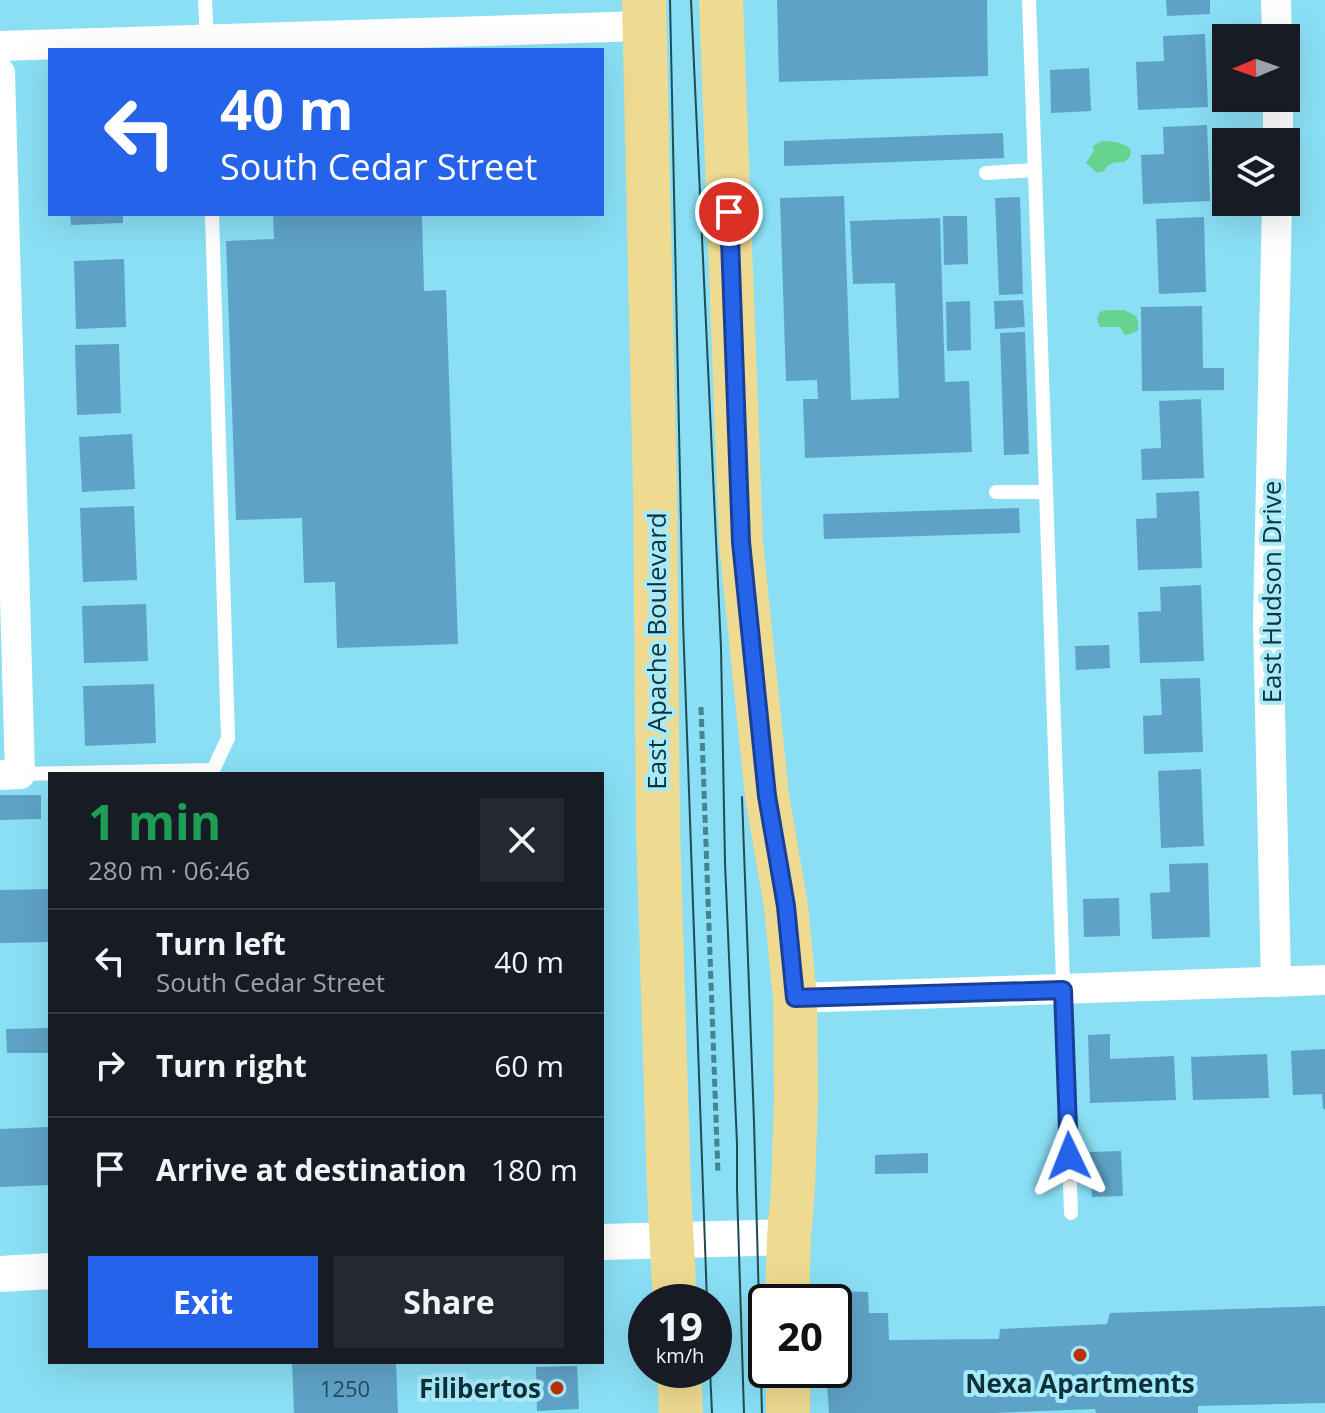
<!DOCTYPE html>
<html lang="en">
<head>
<meta charset="utf-8">
<style>
  body { margin:0; font-family:"Open Sans",sans-serif; background:#242831; color:#f1f3f6; height:100vh; display:flex; flex-direction:column; font-size:30px; white-space:nowrap }
  * { box-sizing:border-box; margin:0 }
  p { font-size:26px; color:#9ea1a6 }
  .icon { flex:none; width:44px; height:44px; fill:none; stroke:currentColor; stroke-width:2; stroke-linecap:round; stroke-linejoin:round }
  .map { position:relative; flex:1; overflow:hidden }
  .drawer { position:absolute; left:48px; top:772px; width:556px; height:592px; display:flex; flex-direction:column; background:#171b24; border-radius:0px; box-shadow:0 8px 32px #0002 }
  .drawer>* { flex:none }
  .hud { position:absolute; left:48px; top:48px; width:556px; height:168px; border-radius:0px; box-shadow:0 8px 32px #0002; background:#2563eb; color:#fff; overflow:hidden }
  .needle { width:52px; rotate:268deg }
  .controls { position:absolute; left:1212px; top:24px; display:grid; gap:16px }
  .controls a { display:grid; place-items:center; width:88px; height:88px; border-radius:0px; background:#171b24; box-shadow:0 8px 32px #0002; font-size:40px }
  .speed { position:absolute; left:628px; top:1284px; display:flex; gap:16px; font-size:40px; font-weight:700; text-align:center }
  .speed>* { display:grid; place-content:center; width:104px; height:104px; border-radius:50%; background:#171b24; box-shadow:0 8px 32px #0002; line-height:1 }
  .speed small { font-size:20px; font-weight:400 }
  .speed .limit { border:4px solid #111; border-radius:12px; background:#fff; color:#111 }
  .pin { position:absolute; display:grid; place-items:center; width:68px; height:68px; color:#fff; margin:-34px; border:4px solid #fff; border-radius:50%; box-shadow:0 2px 8px #0007 }
  .me { position:absolute; width:88px; margin:-44px; rotate:358deg; stroke-linejoin:round; filter:drop-shadow(0 0 6px #0008) }
  .turn { display:flex; align-items:center; gap:28px; height:168px; padding:0 40px; font-size:36px }
  .turn .icon { width:104px; height:104px; stroke-width:2.5 }
  .turn b { display:block; font-size:56px; line-height:68px }
  .round { display:grid; place-items:center; flex:none; width:84px; height:84px; border-radius:0px; background:#242831 }
  .head { display:flex; align-items:center; justify-content:space-between; height:136px; padding:0 40px }
  h1 { font-size:48px; font-weight:700; line-height:60px; color:#1e9e55 }
  .primary-button { display:flex; gap:16px; margin-top:auto; padding:16px 40px }
  .primary-button a { flex:1; height:92px; border-radius:0px; background:#2563eb; color:#fff; font-size:32px; font-weight:700; line-height:92px; text-align:center }
  .primary-button a+a { background:#242831; color:#f1f3f6 }
  ul { padding:0; list-style:none }
  li { display:flex; align-items:center; gap:24px; height:104px; padding:0 40px; border-top:2px solid #363941 }
  li div { flex:1 }
  li b { display:block; font-size:30px }
  li em { font-style:normal }
  .map>svg:first-child { display:block }
  .water { fill:#65d490 }
  .building { fill:#5fa2c7 }
  .lines { fill:none; stroke-linecap:round; stroke-linejoin:round }
  .path { stroke:#478391; stroke-width:5; stroke-dasharray:8 4; stroke-linecap:butt }
  .service { stroke:#fff; stroke-width:14 }
  .minor { stroke:#fff; stroke-width:30 }
  .tertiary { stroke:#fff; stroke-width:36 }
  .primary { stroke:#eedb91; stroke-width:44 }
  .tram { stroke:#204c56; stroke-width:2 }
  .route-casing { stroke:#184099; stroke-width:20 }
  .route { stroke:#2563eb; stroke-width:14 }
  .poi-dot { fill:#bb3109; stroke:#a8eafa; stroke-width:3 }
  .labels { text-anchor:middle; dominant-baseline:central; stroke-width:8; stroke-linejoin:round; paint-order:stroke }
  .number-label { font-size:22px; fill:#224e5d }
  .street-label { font-size:26px; fill:#0d323a; stroke:#a8eafa }
  .poi-label { font-size:26px; font-weight:bold; fill:#0d323a; stroke:#a8eafa }
</style>
</head>
<body>
<div class="map">
<svg width="1325" height="1413" viewBox="0 0 1325 1413">
  <rect width="100%" height="100%" fill="#8adff4"/>
  <g class="water">
    <path d="M1102 141C1113 142 1123 141 1131 150L1130 157 1124 162C1114 162 1109 162 1104 171L1097 173 1086 163 1094 151 1093 146Z"/>
    <path d="M1107 310H1124L1136 316 1138 323V330L1133 333 1125 335 1120 327H1100C1097 322 1096 318 1100 312Z"/>
  </g>
  <g class="building">
    <path d="M777 0H987L988 76 779 82Z"/>
    <path d="M1166 0H1210V14L1167 16Z"/>
    <path d="M1205 34 1208 107 1138 110 1136 62 1164 61 1163 36Z"/>
    <path d="M1089 68 1091 111 1051 113 1050 70Z"/>
    <path d="M1207 125 1210 201 1143 204 1141 155 1164 154 1163 127Z"/>
    <path d="M1003 133 1004 158 784 166V141Z"/>
    <path d="M844 196 851 400 899 398 895 283 853 284 850 221 940 218 945 382 969 381 972 452 805 458 803 399H818L817 380 786 381 780 198Z"/>
    <path d="M1020 197 1023 294 999 295 995 198Z"/>
    <path d="M70 214H123V223L71 225Z"/>
    <path d="M273 214H422L424 291 446 290 458 644 337 648 335 582 304 583 302 518 236 520 226 241 274 239Z"/>
    <path d="M943 216H967L968 264 944 265Z"/>
    <path d="M1204 217 1206 292 1159 294 1156 219Z"/>
    <path d="M124 259 126 327 76 329 74 261Z"/>
    <path d="M1023 300 1025 327 995 329 994 301Z"/>
    <path d="M970 301 971 350 947 351 946 302Z"/>
    <path d="M1202 306 1203 368H1224V390L1142 391 1141 307Z"/>
    <path d="M1025 332 1029 454 1004 455 1000 333Z"/>
    <path d="M119 344 121 413 77 415 75 345Z"/>
    <path d="M1201 399 1204 478 1142 480 1141 449 1161 448 1159 401Z"/>
    <path d="M132 434 135 489 82 492 79 437Z"/>
    <path d="M1199 491 1202 568 1138 570 1136 519 1157 518 1156 493Z"/>
    <path d="M134 506 137 580 83 582 80 508Z"/>
    <path d="M1019 508 1020 533 824 539 823 514Z"/>
    <path d="M1201 585 1204 661 1140 663 1138 612 1161 611 1160 587Z"/>
    <path d="M146 604 148 661 84 663 82 606Z"/>
    <path d="M1109 645 1110 668 1076 670 1075 646Z"/>
    <path d="M1200 678 1203 752 1144 754 1143 716 1162 715 1160 679Z"/>
    <path d="M154 684 156 743 85 746 83 686Z"/>
    <path d="M1201 769 1204 846 1161 848 1158 771Z"/>
    <path d="M0 795H41V819L0 820Z"/>
    <path d="M1208 863 1210 937 1152 939 1150 893 1170 892 1169 864Z"/>
    <path d="M50 889V942L0 943V890Z"/>
    <path d="M1119 898 1120 936 1084 937 1083 899Z"/>
    <path d="M50 1028V1053H7L6 1029Z"/>
    <path d="M1110 1034V1059L1174 1056 1176 1100 1090 1103 1088 1035Z"/>
    <path d="M1325 1049V1109H1323L1322 1094 1293 1095 1291 1051Z"/>
    <path d="M1267 1054 1269 1098 1193 1100 1191 1057Z"/>
    <path d="M50 1127V1185L0 1187V1129Z"/>
    <path d="M1121 1151 1123 1196 1092 1197 1090 1152Z"/>
    <path d="M928 1153V1173L875 1174V1155Z"/>
    <path d="M838 1291 868 1292 869 1313H888L889 1340 999 1339 1000 1329 1107 1324 1110 1313 1325 1306V1403L1198 1406V1413H1096L1095 1409 993 1413H829L826 1370H834V1300H838Z"/>
    <path d="M292 1362H396L398 1413H294Z"/>
    <path d="M577 1366 579 1409 537 1411 536 1367Z"/>
  </g>
  <g class="lines">
    <path class="path" d="M701 707 718 1174"/>
    <g class="service">
      <path d="M205 0 207 42"/>
      <path d="M1029 0 1071 1213"/>
      <path d="M986 173 1035 170"/>
      <path d="M996 492H1045"/>
      <path d="M20 774 213 770 228 738 212 214"/>
    </g>
    <g class="minor">
      <path d="M1276 0 1277 38"/>
      <path d="M0 46 644 26"/>
      <path d="M0 73 20 774 0 775"/>
      <path d="M1278 142V98"/>
      <path d="M1276 982 1268 621 1277 202"/>
      <path d="M795 998 1325 980"/>
    </g>
    <g class="tertiary">
      <path d="M602 1242 789 1237"/>
      <path d="M0 1274 50 1271"/>
    </g>
    <g class="primary">
      <path d="M644 0 655 494 658 829 669 1190 675 1302"/>
      <path d="M721 0 741 542 767 796 786 906 795 998 796 1097 793 1188 789 1237 787 1302"/>
      <path d="M679 1370 681 1413"/>
      <path d="M788 1370V1413"/>
    </g>
    <g class="tram">
      <path d="M670 0 683 621 707 1302"/>
      <path d="M691 0 721 648 725 863 737 1144V1189L744 1413"/>
      <path d="M742 797 754 1122 762 1413"/>
      <path d="M710 1370 712 1413"/>
    </g>
  </g>
  <g class="lines">
    <defs>
      <path id="route" d="M729 212 741 542 767 796 786 906 795 998 1063 990 1069 1156"/>
    </defs>
    <use href="#route" class="route-casing"/>
    <use href="#route" class="route"/>
  </g>
  <g class="poi-dot">
    <circle cx="1080" cy="1355" r="8"/>
    <circle cx="557" cy="1388" r="8"/>
  </g>
  <g class="labels">
    <g class="number-label">
      <text x="345" y="1388">1250</text>
    </g>
    <g class="street-label">
      <text transform="translate(1271 592) rotate(-90)">East Hudson Drive</text>
      <text transform="translate(656 651) rotate(-90)">East Apache Boulevard</text>
    </g>
    <g class="poi-label">
      <text x="1080" y="1383">Nexa Apartments</text>
      <text x="541" y="1388" text-anchor="end">Filibertos</text>
    </g>
  </g>
</svg>
<div class="controls">
<a><svg class="needle" viewBox="-14 -14 28 28"><path d="M0-13l5 13h-10z" fill="#e53935"/><path d="M0 13l5-13h-10z" fill="#9ea1a6"/></svg></a>
<a><svg class="icon" aria-label="layers" viewBox="0 0 24 24"><path d="M12 4l9 5-9 5-9-5zM3 14l9 5 9-5"/></svg></a>
</div>
<div class="speed"><div>19<small>km/h</small></div><div class="limit">20</div></div>
<div class="pin" style="left:729px;top:212px;background:#d93025"><svg class="icon" aria-label="arrive" viewBox="0 0 24 24"><path d="M6 21V4h12l-3 4 3 4H6"/></svg></div>
<svg class="me" style="left:1069px;top:1156px" viewBox="-20 -20 40 40"><path d="M0-17L14 15 0 8-14 15z" fill="#2563eb" stroke="#fff" stroke-width="4"/></svg>
<div class="hud">
<div class="turn"><svg class="icon" aria-label="left" viewBox="0 0 24 24"><path d="M17 20v-9H6M10 6l-5 5 5 5"/></svg><div><b>40 m</b>South Cedar Street</div></div>
</div>
<section class="drawer">
<div class="head"><div><h1>1 min</h1><p>280 m · 06:46</p></div><a class="round"><svg class="icon" aria-label="close" viewBox="0 0 24 24"><path d="M6 6l12 12M18 6L6 18"/></svg></a></div>
<ul>
<li><svg class="icon" aria-label="left" viewBox="0 0 24 24"><path d="M17 20v-9H6M10 6l-5 5 5 5"/></svg><div><b>Turn left</b><p>South Cedar Street</p></div><em>40 m</em></li>
<li><svg class="icon" aria-label="right" viewBox="0 0 24 24"><path d="M7 20v-9h11M14 6l5 5-5 5"/></svg><div><b>Turn right</b></div><em>60 m</em></li>
<li><svg class="icon" aria-label="arrive" viewBox="0 0 24 24"><path d="M6 21V4h12l-3 4 3 4H6"/></svg><div><b>Arrive at destination</b></div><em>180 m</em></li>
</ul>
<div class="primary-button"><a>Exit</a><a>Share</a></div>
</section>
</div>
</body>
</html>
